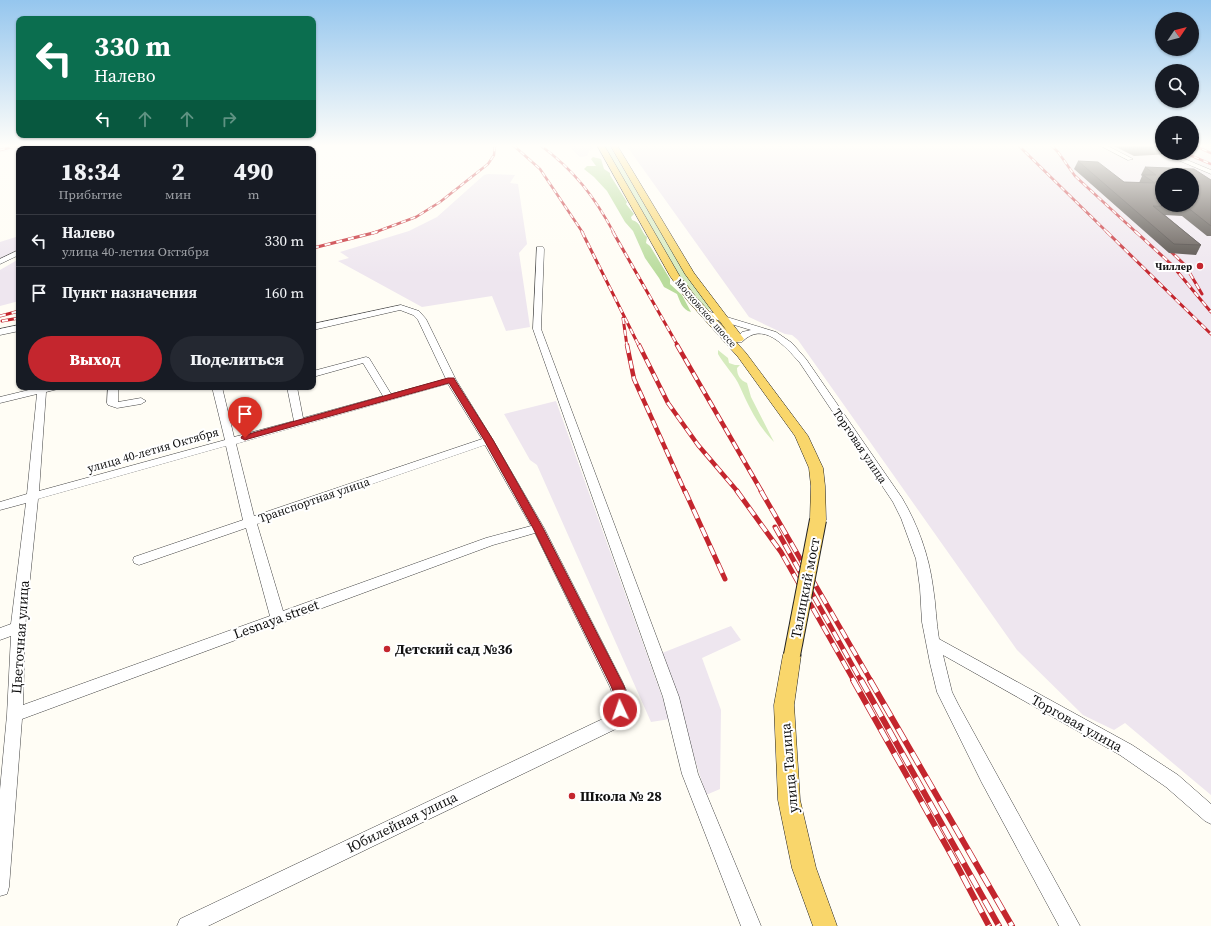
<!DOCTYPE html>
<html lang="ru">
<head>
<meta charset="utf-8">
<style>
  body { margin:0; font-family:"Source Serif 4",serif; background:#242831; color:#f1f3f6; height:100vh; display:flex; flex-direction:column; font-size:15px; white-space:nowrap }
  * { box-sizing:border-box; margin:0 }
  p { font-size:13px; color:#9ea1a6 }
  .icon { flex:none; width:22px; height:22px; fill:none; stroke:currentColor; stroke-width:2; stroke-linecap:round; stroke-linejoin:round }
  .map { position:relative; flex:1; overflow:hidden }
  .drawer { position:absolute; left:16px; top:146px; width:300px; height:244px; display:flex; flex-direction:column; background:#171b24; border-radius:8px; box-shadow:0 1px 3px #0004 }
  .drawer>* { flex:none }
  .hud { position:absolute; left:16px; top:16px; width:300px; height:122px; border-radius:8px; box-shadow:0 1px 3px #0004; background:#0b6e4f; color:#fff; overflow:hidden }
  .needle { width:26px; rotate:55deg }
  .buttons { position:absolute; left:1155px; top:12px; display:grid; gap:8px }
  .buttons a { display:grid; place-items:center; width:44px; height:44px; border-radius:50%; background:#171b24; box-shadow:0 1px 3px #0004; font-size:20px }
  .pin { position:absolute; display:grid; place-items:center; width:34px; height:34px; color:#fff; margin:-41px -17px; border-radius:50% 50% 50% 0; rotate:-45deg; box-shadow:0 0 4px #0007 }
  .pin .icon { rotate:45deg }
  .me { position:absolute; width:44px; margin:-22px; rotate:357deg; stroke-linejoin:round; filter:drop-shadow(0 0 3px #0008) }
  .turn { display:flex; align-items:center; gap:14px; height:84px; padding:0 12px; font-size:18px }
  .turn .icon { width:52px; height:52px; stroke-width:2.5 }
  .turn b { display:block; font-size:28px; line-height:34px }
  .lanes { display:flex; align-items:center; height:38px; padding:0 12px; background:#0003; justify-content:center; gap:20px; direction:ltr }
  .lanes .off { opacity:.35 }
  .eta { display:flex; justify-content:space-evenly; align-items:center; height:68px; text-align:center }
  .eta b { font-size:24px; font-weight:800; line-height:28px }
  .primary-button { display:flex; gap:8px; margin-top:auto; padding:8px 12px }
  .primary-button a { flex:1; height:46px; border-radius:24px; background:#c4262e; color:#fff; font-size:16px; font-weight:800; line-height:46px; text-align:center }
  .primary-button a+a { background:#242831; color:#f1f3f6 }
  ul { padding:0; list-style:none }
  li { display:flex; align-items:center; gap:12px; height:52px; padding:0 12px; border-top:1px solid #363941 }
  li div { flex:1 }
  li b { display:block; font-size:15px }
  li em { font-style:normal }
  .map>svg:first-child { display:block }
  .industrial { fill:#eee6ef; fill-rule:evenodd }
  .green { fill:#d5ebbd }
  .forest { fill:#b9dc9c }
  .lines { fill:none; stroke-linecap:round; stroke-linejoin:round }
  .stream { stroke:#3f96cf; stroke-width:1.5 }
  .minor-casing { stroke:#444; stroke-width:1 }
  .major-casing { stroke:#222; stroke-width:1 }
  .minor { fill:#fff; fill-rule:evenodd }
  .major { fill:#f9d66b; fill-rule:evenodd }
  .rail-far4-casing { stroke:#c4262e; stroke-width:2.5 }
  .rail-far3-casing { stroke:#c4262e; stroke-width:3 }
  .rail-far2-casing { stroke:#c4262e; stroke-width:4.5 }
  .rail-far1-casing { stroke:#c4262e; stroke-width:5 }
  .rail-casing { stroke:#c4262e; stroke-width:6 }
  .rail-far4 { stroke:#fff; stroke-width:1.5; stroke-dasharray:5; stroke-linecap:butt }
  .rail-far3 { stroke:#fff; stroke-width:2; stroke-dasharray:6; stroke-linecap:butt }
  .rail-far2 { stroke:#fff; stroke-width:3; stroke-dasharray:8; stroke-linecap:butt }
  .rail-far1 { stroke:#fff; stroke-width:3.5; stroke-dasharray:10; stroke-linecap:butt }
  .rail { stroke:#fff; stroke-width:4.5; stroke-dasharray:14; stroke-linecap:butt }
  .major-bridge-casing { stroke:#222; stroke-width:18; stroke-linecap:butt }
  .major-bridge { stroke:#f9d66b; stroke-width:16 }
  .wall { fill:#4d4742 }
  .building { fill:#5a524d; stroke:#3f3936; fill-rule:evenodd }
  .route { fill:#c4262e; stroke:#7f191e }
  .poi-dot { fill:#c4262e; stroke:#fff; stroke-width:1.5 }
  .labels { text-anchor:middle; dominant-baseline:central; stroke-width:4; stroke-linejoin:round; paint-order:stroke }
  .far-poi-label { font-size:10px; font-weight:bold; fill:#111; stroke:#fff; text-anchor:end }
  .far-street-label { font-size:10px; fill:#111; stroke:#fff }
  .street-label { font-size:12px; fill:#111; stroke:#fff }
  .near-street-label { font-size:14px; fill:#111; stroke:#fff }
  .near-poi-label { font-size:14px; font-weight:bold; fill:#111; stroke:#fff; text-anchor:start }
</style>
</head>
<body>
<div class="map">
<svg width="1211" height="926" viewBox="0 0 1211 926">
  <rect width="100%" height="100%" fill="#fffdf5"/>
  <g class="industrial">
    <path d="M0 145H95L53 149H19V151L0 152Z"/>
    <path d="M114 145H195L193 149H112Z"/>
    <path d="M567 145H592L593 149 589 151 587 156 580 157Z"/>
    <path d="M626 145H1162V153H1192V145H1211V795L1125 723 1114 730 1083 715 1017 650 798 340 792 335 785 334 749 317ZM1162 175H1192V205H1162Z"/>
    <path d="M488 174 515 175 510 183 518 184 527 244 519 253 530 327 506 331 492 296 422 307 338 261 349 258 340 252 409 231 437 217 484 175Z"/>
    <path d="M19 236V249L0 260V242Z"/>
    <path d="M19 259V301L0 306V270Z"/>
    <path d="M556 401 670 719 651 722 537 465 530 460 504 414Z"/>
    <path d="M731 626 741 640 702 658 721 710 720 789 706 795 662 653Z"/>
  </g>
  <g class="green">
    <path d="M603 145H609L680 265 711 309 704 310 679 277Z"/>
    <path d="M718 350 728 358 729 363 735 365H740L737 368C737 375 740 380 747 383L751 397 774 442C758 426 749 407 740 387 735 375 724 365 718 354Z"/>
  </g>
  <path class="forest" d="M593 157 601 159 604 169 610 173V175L627 202 626 204 634 214 631 217 632 220C642 223 640 231 647 237L646 243 650 246 670 279V284L682 295 691 312C682 310 680 301 677 294L664 287 659 278 645 258 633 231 625 222 607 191 594 177 584 169 587 166H596L591 159Z"/>
  <g class="lines">
    <path class="stream" d="M777 145 781 146"/>
    <defs>
      <g id="minor">
        <path d="M103 145H108L106 149H100Z"/>
        <path d="M1099 145H1106L1133 159 1128 160Z"/>
        <path d="M1175 155 1211 170V174L1173 158 1172 157Z"/>
        <path d="M537 247H543L544 249 541 329 679 697 698 774 761 926H741L682 774 663 697 533 329Z"/>
        <path d="M19 250V255L0 264V259Z"/>
        <path d="M401 305 419 311 426 319 456 380 493 440 544 528 622 681 631 701 624 725 208 926H177L180 919 611 715 615 701 610 687 535 533 493 545 22 719 9 887 7 894 0 896V790L7 715 11 636 0 640V628L11 624 26 503 0 510V502L27 494 37 394 0 403V397L37 388V387H60L58 389 46 392 39 491 225 440 212 387H222L234 437 294 421 287 387H297L303 418 383 396 363 363 313 377V371L366 357 369 358 391 394 446 379 418 320 413 315 400 310 313 330V324ZM448 384 482 439 254 516 236 444ZM485 445 531 526 486 538 283 611 257 524ZM226 446 243 520 134 557 133 560 134 563 139 565 246 528 270 616 23 705 25 628 38 499Z"/>
        <path d="M701 311H707L776 332 792 343 806 359 902 498C918 525 929 556 933 587 936 605 936 622 939 639L1132 745 1178 775 1211 804V824L1205 821 1166 787 1120 755 943 655 952 692 958 704 1080 926H1059L982 783 937 692 930 663 922 622 920 588 916 559 901 518 893 502 800 363C785 346 763 320 742 342H736L735 340 742 332 751 330 701 315 700 313Z"/>
        <path d="M19 325V331L0 335V329Z"/>
        <path d="M108 387H118V402L141 398 146 401 141 404 117 408 108 405 107 403Z"/>
      </g>
      <g id="major">
        <path d="M597 145H604L679 275 695 296 727 331 685 274 610 145H617L694 273 744 339 742 341 736 342 746 353 808 436 823 468 825 486 826 520 823 524 818 525 813 524 810 520 811 486 809 468 795 436 738 357 687 300 670 276Z"/>
        <path d="M792 647 799 650 801 655 794 705 800 800 816 868 837 926H813L792 868 778 800 774 705 783 655 785 650Z"/>
      </g>
    </defs>
    <use href="#minor" class="minor-casing"/>
    <use href="#major" class="major-casing"/>
    <use href="#minor" class="minor"/>
    <use href="#major" class="major"/>
    <defs>
      <g id="rail-far4">
        <path d="M513 145 540 169 583 233"/>
        <path d="M540 145C574 170 594 196 614 233"/>
        <path d="M1018 145 1108 233"/>
        <path d="M1051 145 1058 152 1075 176 1137 233"/>
        <path d="M1193 145 1211 153"/>
        <path d="M0 150 21 145"/>
        <path d="M1185 153 1211 164"/>
        <path d="M373 233 416 217 440 202 488 164 494 155 495 145"/>
      </g>
      <g id="rail-far3">
        <path d="M582 232 639 346"/>
        <path d="M613 232 678 346"/>
        <path d="M1107 232 1211 334"/>
        <path d="M1136 232 1171 264 1211 312"/>
        <path d="M1166 247 1185 265 1202 294"/>
        <path d="M313 248 377 232"/>
        <path d="M0 316 19 311"/>
        <path d="M623 318 627 346"/>
        <path d="M2 321 19 318"/>
      </g>
      <g id="rail-far2">
        <path d="M627 345 634 379 685 492"/>
        <path d="M639 345 668 403 698 445 738 492"/>
        <path d="M677 345 762 492"/>
      </g>
      <g id="rail-far1">
        <path d="M685 491 725 579"/>
        <path d="M737 491 781 552 854 681"/>
        <path d="M761 491 871 681"/>
        <path d="M775 527 861 681"/>
      </g>
      <g id="rail">
        <path d="M853 680 952 856 989 926"/>
        <path d="M861 680 999 926"/>
        <path d="M870 680 1012 926"/>
      </g>
    </defs>
    <use href="#rail-far4" class="rail-far4-casing"/>
    <use href="#rail-far3" class="rail-far3-casing"/>
    <use href="#rail-far2" class="rail-far2-casing"/>
    <use href="#rail-far1" class="rail-far1-casing"/>
    <use href="#rail" class="rail-casing"/>
    <use href="#rail-far4" class="rail-far4"/>
    <use href="#rail-far3" class="rail-far3"/>
    <use href="#rail-far2" class="rail-far2"/>
    <use href="#rail-far1" class="rail-far1"/>
    <use href="#rail" class="rail"/>
    <defs>
      <path id="major-bridge" d="M792 655 818 520"/>
    </defs>
    <use href="#major-bridge" class="major-bridge-casing"/>
    <use href="#major-bridge" class="major-bridge"/>
  </g>
  <g class="wall">
    <path d="M1112 145H1162V153H1190L1134 156Z"/>
    <path d="M1078 161 1124 182 1139 183 1142 176 1141 175 1145 167 1211 180V236H1207L1182 216 1165 215 1201 245 1196 255 1169 253 1074 169Z"/>
  </g>
  <g class="building">
    <path d="M1132 145H1162V147L1138 148Z"/>
    <path d="M1078 161 1098 162 1124 182 1155 183 1143 175H1156L1145 167 1194 169 1211 180V226L1187 207 1153 206 1201 245 1174 244ZM1162 175H1192V205H1162Z"/>
  </g>
  <linearGradient id="sky" x2="0" y2="1"><stop stop-color="#95c6ee"/><stop offset="0.53" stop-color="#fffefa"/><stop offset="1" stop-color="#fffefa" stop-opacity="0"/></linearGradient>
  <rect width="1211" height="275" fill="url(#sky)"/>
  <path class="route" d="M448 378H454L455 380 493 440 543 528 624 686 629 701 625 714 620 716 616 714 614 710 617 701 611 686 533 528 484 440 449 383 248 439 245 440 241 438 242 436Z"/>
  <g class="poi-dot">
    <circle cx="1200" cy="266" r="4"/>
    <circle cx="387" cy="649" r="4"/>
    <circle cx="572" cy="796" r="4"/>
  </g>
  <g class="labels">
    <g class="far-poi-label">
      <text x="1192" y="266">Чиллер</text>
    </g>
    <g class="far-street-label">
      <text transform="translate(706 313) rotate(49)">Московское шоссе</text>
    </g>
    <g class="street-label">
      <text transform="translate(860 446) rotate(56)">Торговая улица</text>
      <text transform="translate(153 450) rotate(-16)">улица 40-летия Октября</text>
      <text transform="translate(314 500) rotate(-19)">Транспортная улица</text>
    </g>
    <g class="near-street-label">
      <text transform="translate(805 588) rotate(-79)">Талицкий мост</text>
      <text transform="translate(276 619) rotate(-20)">Lesnaya street</text>
      <text transform="translate(20 637) rotate(-86)">Цветочная улица</text>
      <text transform="translate(1077 723) rotate(29)">Торговая улица</text>
      <text transform="translate(789 768) rotate(-95)">улица Талица</text>
      <text transform="translate(402 822) rotate(-26)">Юбилейная улица</text>
    </g>
    <g class="near-poi-label">
      <text x="395" y="649">Детский сад №36</text>
      <text x="580" y="796">Школа № 28</text>
    </g>
  </g>
</svg>
<div class="buttons">
<a><svg class="needle" viewBox="-14 -14 28 28"><path d="M0-13l5 13h-10z" fill="#e53935"/><path d="M0 13l5-13h-10z" fill="#9ea1a6"/></svg></a>
<a><svg class="icon" aria-label="search" viewBox="0 0 24 24"><circle cx="10" cy="10" r="6"/><path d="M15 15l6 6"/></svg></a>
<a>+</a>
<a>−</a>
</div>
<div class="pin" style="left:245px;top:438px;background:#d93025"><svg class="icon" aria-label="arrive" viewBox="0 0 24 24"><path d="M6 21V4h12l-3 4 3 4H6"/></svg></div>
<svg class="me" style="left:620px;top:710px" viewBox="-20 -20 40 40"><circle r="17" fill="#c4262e" stroke="#fff" stroke-width="3"/><path d="M0-11L8 9 0 5-8 9z" fill="#fff"/></svg>
<div class="hud">
<div class="turn"><svg class="icon" aria-label="left" viewBox="0 0 24 24"><path d="M17 20v-9H6M10 6l-5 5 5 5"/></svg><div><b>330 m</b>Налево</div></div>
<div class="lanes"><svg class="icon" aria-label="left" viewBox="0 0 24 24"><path d="M17 20v-9H6M10 6l-5 5 5 5"/></svg><svg class="icon off" aria-label="ahead" viewBox="0 0 24 24"><path d="M12 20V5M6 11l6-6 6 6"/></svg><svg class="icon off" aria-label="ahead" viewBox="0 0 24 24"><path d="M12 20V5M6 11l6-6 6 6"/></svg><svg class="icon off" aria-label="right" viewBox="0 0 24 24"><path d="M7 20v-9h11M14 6l5 5-5 5"/></svg></div>
</div>
<section class="drawer">
<div class="eta">
<div><b>18:34</b><p>Прибытие</p></div>
<div><b>2</b><p>мин</p></div>
<div><b>490</b><p>m</p></div>
</div>
<ul>
<li><svg class="icon" aria-label="left" viewBox="0 0 24 24"><path d="M17 20v-9H6M10 6l-5 5 5 5"/></svg><div><b>Налево</b><p>улица 40-летия Октября</p></div><em>330 m</em></li>
<li><svg class="icon" aria-label="arrive" viewBox="0 0 24 24"><path d="M6 21V4h12l-3 4 3 4H6"/></svg><div><b>Пункт назначения</b></div><em>160 m</em></li>
</ul>
<div class="primary-button"><a>Выход</a><a>Поделиться</a></div>
</section>
</div>
</body>
</html>
